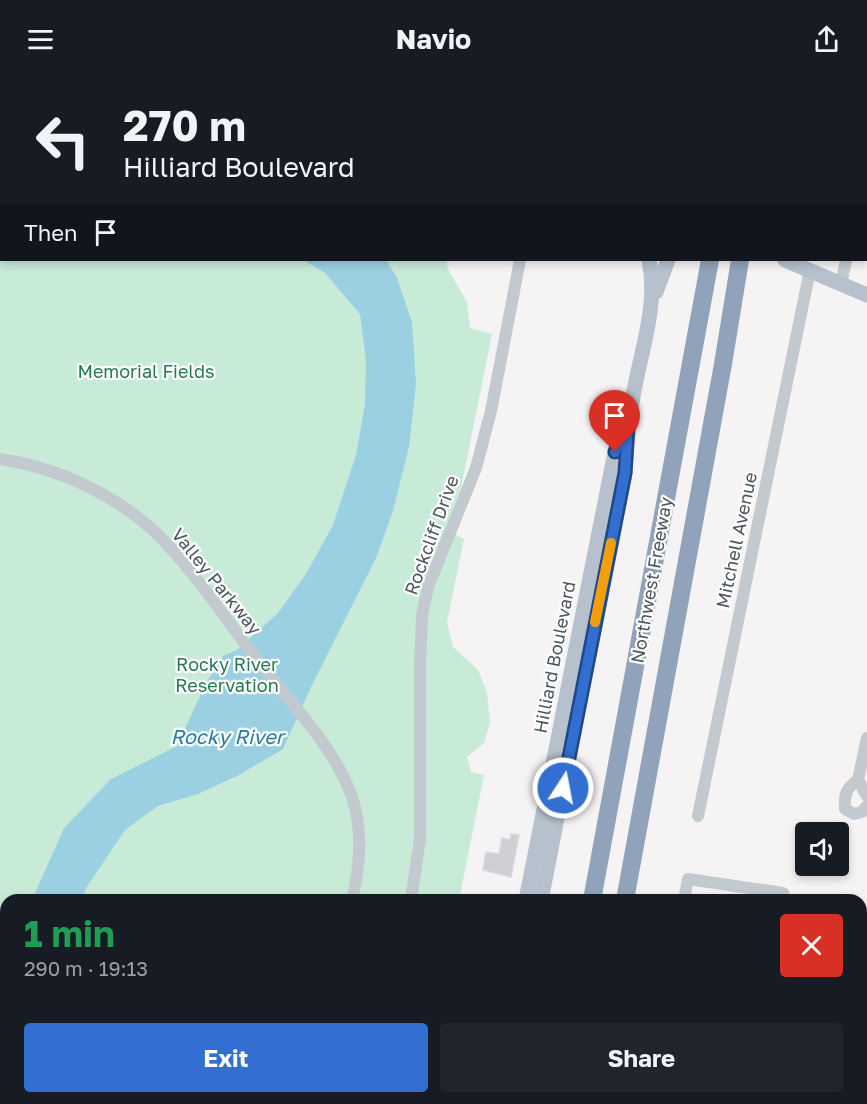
<!DOCTYPE html>
<html lang="en">
<head>
<meta charset="utf-8">
<style>
  body { margin:0; font-family:"Golos Text",sans-serif; background:#20242c; color:#f1f3f6; height:100vh; display:flex; flex-direction:column; font-size:22px; white-space:nowrap }
  * { box-sizing:border-box; margin:0 }
  p { font-size:20px; color:#9ea1a6 }
  .icon { flex:none; width:33px; height:33px; fill:none; stroke:currentColor; stroke-width:2; stroke-linecap:round; stroke-linejoin:round }
  .map { position:relative; flex:1; overflow:hidden }
  .panel { position:absolute; left:0px; top:816px; width:867px; height:210px; display:flex; flex-direction:column; background:#171b24; border-radius:18px 18px 0 0; box-shadow:0 3px 9px #0003 }
  .panel>* { flex:none }
  .guide { position:absolute; left:0px; top:0px; width:867px; height:183px; box-shadow:0 3px 9px #0003; background:#171b24; color:#f1f3f6; overflow:hidden }
  .controls { position:absolute; left:795px; top:744px; display:grid; gap:12px }
  .controls a { display:grid; place-items:center; width:54px; height:54px; border-radius:6px; background:#171b24; box-shadow:0 3px 9px #0003; font-size:30px }
  .pin { position:absolute; display:grid; place-items:center; width:51px; height:51px; color:#fff; margin:-62px -26px; border-radius:50% 50% 50% 0; rotate:-45deg; box-shadow:0 0 6px #0007 }
  .pin .icon { rotate:45deg }
  .me { position:absolute; width:66px; margin:-33px; rotate:11deg; stroke-linejoin:round; filter:drop-shadow(0 0 4px #0008) }
  .turn { display:flex; align-items:center; gap:21px; height:126px; padding:0 24px; font-size:27px }
  .turn .icon { width:78px; height:78px; stroke-width:2.5 }
  .turn b { display:block; font-size:42px; line-height:51px }
  .then { display:flex; align-items:center; height:57px; padding:0 24px; background:#0003; gap:12px; font-size:22px }
  .round { display:grid; place-items:center; flex:none; width:63px; height:63px; border-radius:6px; background:#20242c }
  .head { display:flex; align-items:center; justify-content:space-between; height:102px; padding:0 24px }
  h1 { font-size:36px; font-weight:700; line-height:45px; color:#1e9e55 }
  .button { display:flex; gap:12px; margin-top:auto; padding:12px 24px }
  .button a { flex:1; height:69px; border-radius:6px; background:#326fd0; color:#fff; font-size:24px; font-weight:700; line-height:69px; text-align:center }
  .button a+a { background:#20242c; color:#f1f3f6 }
  header { display:flex; justify-content:space-between; align-items:center; height:78px; padding:0 24px; background:#171b24; font-size:27px; font-weight:700 }
  .map>svg:first-child { display:block }
  .green { fill:#c8ebd8 }
  .water { fill:#9bd0e3 }
  .building { fill:#cdcfd4; stroke:#d8d9dd; stroke-width:1.5 }
  .lines { fill:none; stroke-linecap:round; stroke-linejoin:round }
  .minor { stroke:#c2c9cf; stroke-width:12 }
  .major { stroke:#b6c1cd; stroke-width:15 }
  .highway { stroke:#91a3ba; stroke-width:18 }
  .route-casing { stroke:#204887; stroke-width:15 }
  .route { stroke:#326fd0; stroke-width:10 }
  .slow { stroke:#f59e0b; stroke-width:10 }
  .labels { text-anchor:middle; dominant-baseline:central; stroke-width:4.5; stroke-linejoin:round; paint-order:stroke }
  .park-label { font-size:18px; fill:#247952; stroke:#fff }
  .street-label { font-size:18px; fill:#4c555e; stroke:#fff }
  .water-label { font-size:20px; font-style:italic; fill:#1f7e9f; stroke:#fff }
</style>
</head>
<body>
<header><svg class="icon" aria-label="menu" viewBox="0 0 24 24"><path d="M4 6h16M4 12h16M4 18h16"/></svg>Navio<svg class="icon" aria-label="share" viewBox="0 0 24 24"><path d="M12 15V3M7 8l5-5 5 5M5 13v7h14v-7"/></svg></header>
<div class="map">
<svg width="867" height="1026" viewBox="0 0 867 1026">
  <rect width="100%" height="100%" fill="#f5f3f3"/>
  <path class="green" d="M0 0 338 1 2 2V182H446L448 191 467 224 470 250 492 256 461 410 445 451 464 461 447 544 453 569 478 592 487 615 490 644 484 665 467 679 471 694 484 697 459 822H6V1020H478L483 1021 482 1026H0Z"/>
  <g class="water">
    <path d="M304 182H386L397 200 412 244 416 306 409 369 393 433 376 480 311 609 283 671 237 698 198 716 158 728 125 752 86 810 82 822H32L64 750 111 701 177 668 205 607 223 578 237 572 278 535 306 496 333 447 356 377 365 326 366 282 360 236 325 195Z"/>
    <path d="M6 885V986L0 997V899Z"/>
  </g>
  <path class="building" d="M511 756 519 757 511 799 483 792 486 774 499 776 502 760 510 762Z"/>
  <g class="lines">
    <g class="minor">
      <path d="M514 2 515 0"/>
      <path d="M866 87 867 80"/>
      <path d="M841 206 846 182"/>
      <path d="M0 381C60 390 122 419 164 463 202 503 231 549 265 592 296 631 335 671 352 719 363 752 360 789 352 822"/>
      <path d="M867 660 858 702C846 710 844 717 845 731L854 736 862 734 867 728"/>
      <path d="M858 702 867 718"/>
      <path d="M698 738 810 192"/>
      <path d="M411 822 420 761V590L422 537 428 509 476 390 491 333 520 182"/>
      <path d="M684 822 688 801 783 815 786 822"/>
      <path d="M288 1026 291 1020"/>
      <path d="M639 1026 640 1020"/>
    </g>
    <g class="major">
      <path d="M337 0 340 2"/>
      <path d="M603 2V0"/>
      <path d="M785 182 867 217"/>
      <path d="M656 214 668 182"/>
      <path d="M526 822 615 374 623 353"/>
      <path d="M541 822 625 395C627 365 629 337 635 308 643 266 658 224 649 182"/>
      <path d="M486 1026 487 1020"/>
      <path d="M501 1026 503 1020"/>
    </g>
    <g class="highway">
      <path d="M720 2 721 0"/>
      <path d="M742 2V0"/>
      <path d="M768 2 769 0"/>
      <path d="M791 2V0"/>
      <path d="M592 822 710 182"/>
      <path d="M625 822 723 286 740 182"/>
      <path d="M554 1026 555 1020"/>
      <path d="M587 1026 588 1020"/>
    </g>
  </g>
  <g class="lines">
    <defs>
      <path id="route" d="M563 710 625 395 628 346 622 355 615 374"/>
    </defs>
    <use href="#route" class="route-casing"/>
    <use href="#route" class="route"/>
    <path class="slow" d="M595 544 611 465"/>
  </g>
  <g class="labels">
    <g class="park-label">
      <text x="146" y="293">Memorial Fields</text>
      <text x="227" y="586">Rocky River<tspan x="227" dy="21">Reservation</tspan></text>
    </g>
    <g class="street-label">
      <text transform="translate(431 457) rotate(-70)">Rockcliff Drive</text>
      <text transform="translate(736 462) rotate(-78)">Mitchell Avenue</text>
      <text transform="translate(651 502) rotate(-80)">Northwest Freeway</text>
      <text transform="translate(217 503) rotate(51)">Valley Parkway</text>
      <text transform="translate(554 579) rotate(-79)">Hilliard Boulevard</text>
    </g>
    <g class="water-label">
      <text x="227" y="658">Rocky River</text>
    </g>
  </g>
</svg>
<div class="controls">
<a><svg class="icon" aria-label="sound" viewBox="0 0 24 24"><path d="M4 9h4l5-4v14l-5-4H4zM17 9q2 3 0 6"/></svg></a>
</div>
<div class="pin" style="left:615px;top:374px;background:#d93025"><svg class="icon" aria-label="arrive" viewBox="0 0 24 24"><path d="M6 21V4h12l-3 4 3 4H6"/></svg></div>
<svg class="me" style="left:563px;top:710px" viewBox="-20 -20 40 40"><circle r="17" fill="#326fd0" stroke="#fff" stroke-width="3"/><path d="M0-11L8 9 0 5-8 9z" fill="#fff"/></svg>
<div class="guide">
<div class="turn"><svg class="icon" aria-label="left" viewBox="0 0 24 24"><path d="M17 20v-9H6M10 6l-5 5 5 5"/></svg><div><b>270 m</b>Hilliard Boulevard</div></div>
<div class="then">Then<svg class="icon" aria-label="arrive" viewBox="0 0 24 24"><path d="M6 21V4h12l-3 4 3 4H6"/></svg></div>
</div>
<section class="panel">
<div class="head"><div><h1>1 min</h1><p>290 m · 19:13</p></div><a class="round" style="background:#d93025;color:#fff"><svg class="icon" aria-label="close" viewBox="0 0 24 24"><path d="M6 6l12 12M18 6L6 18"/></svg></a></div>
<div class="button"><a>Exit</a><a>Share</a></div>
</section>
</div>
</body>
</html>
